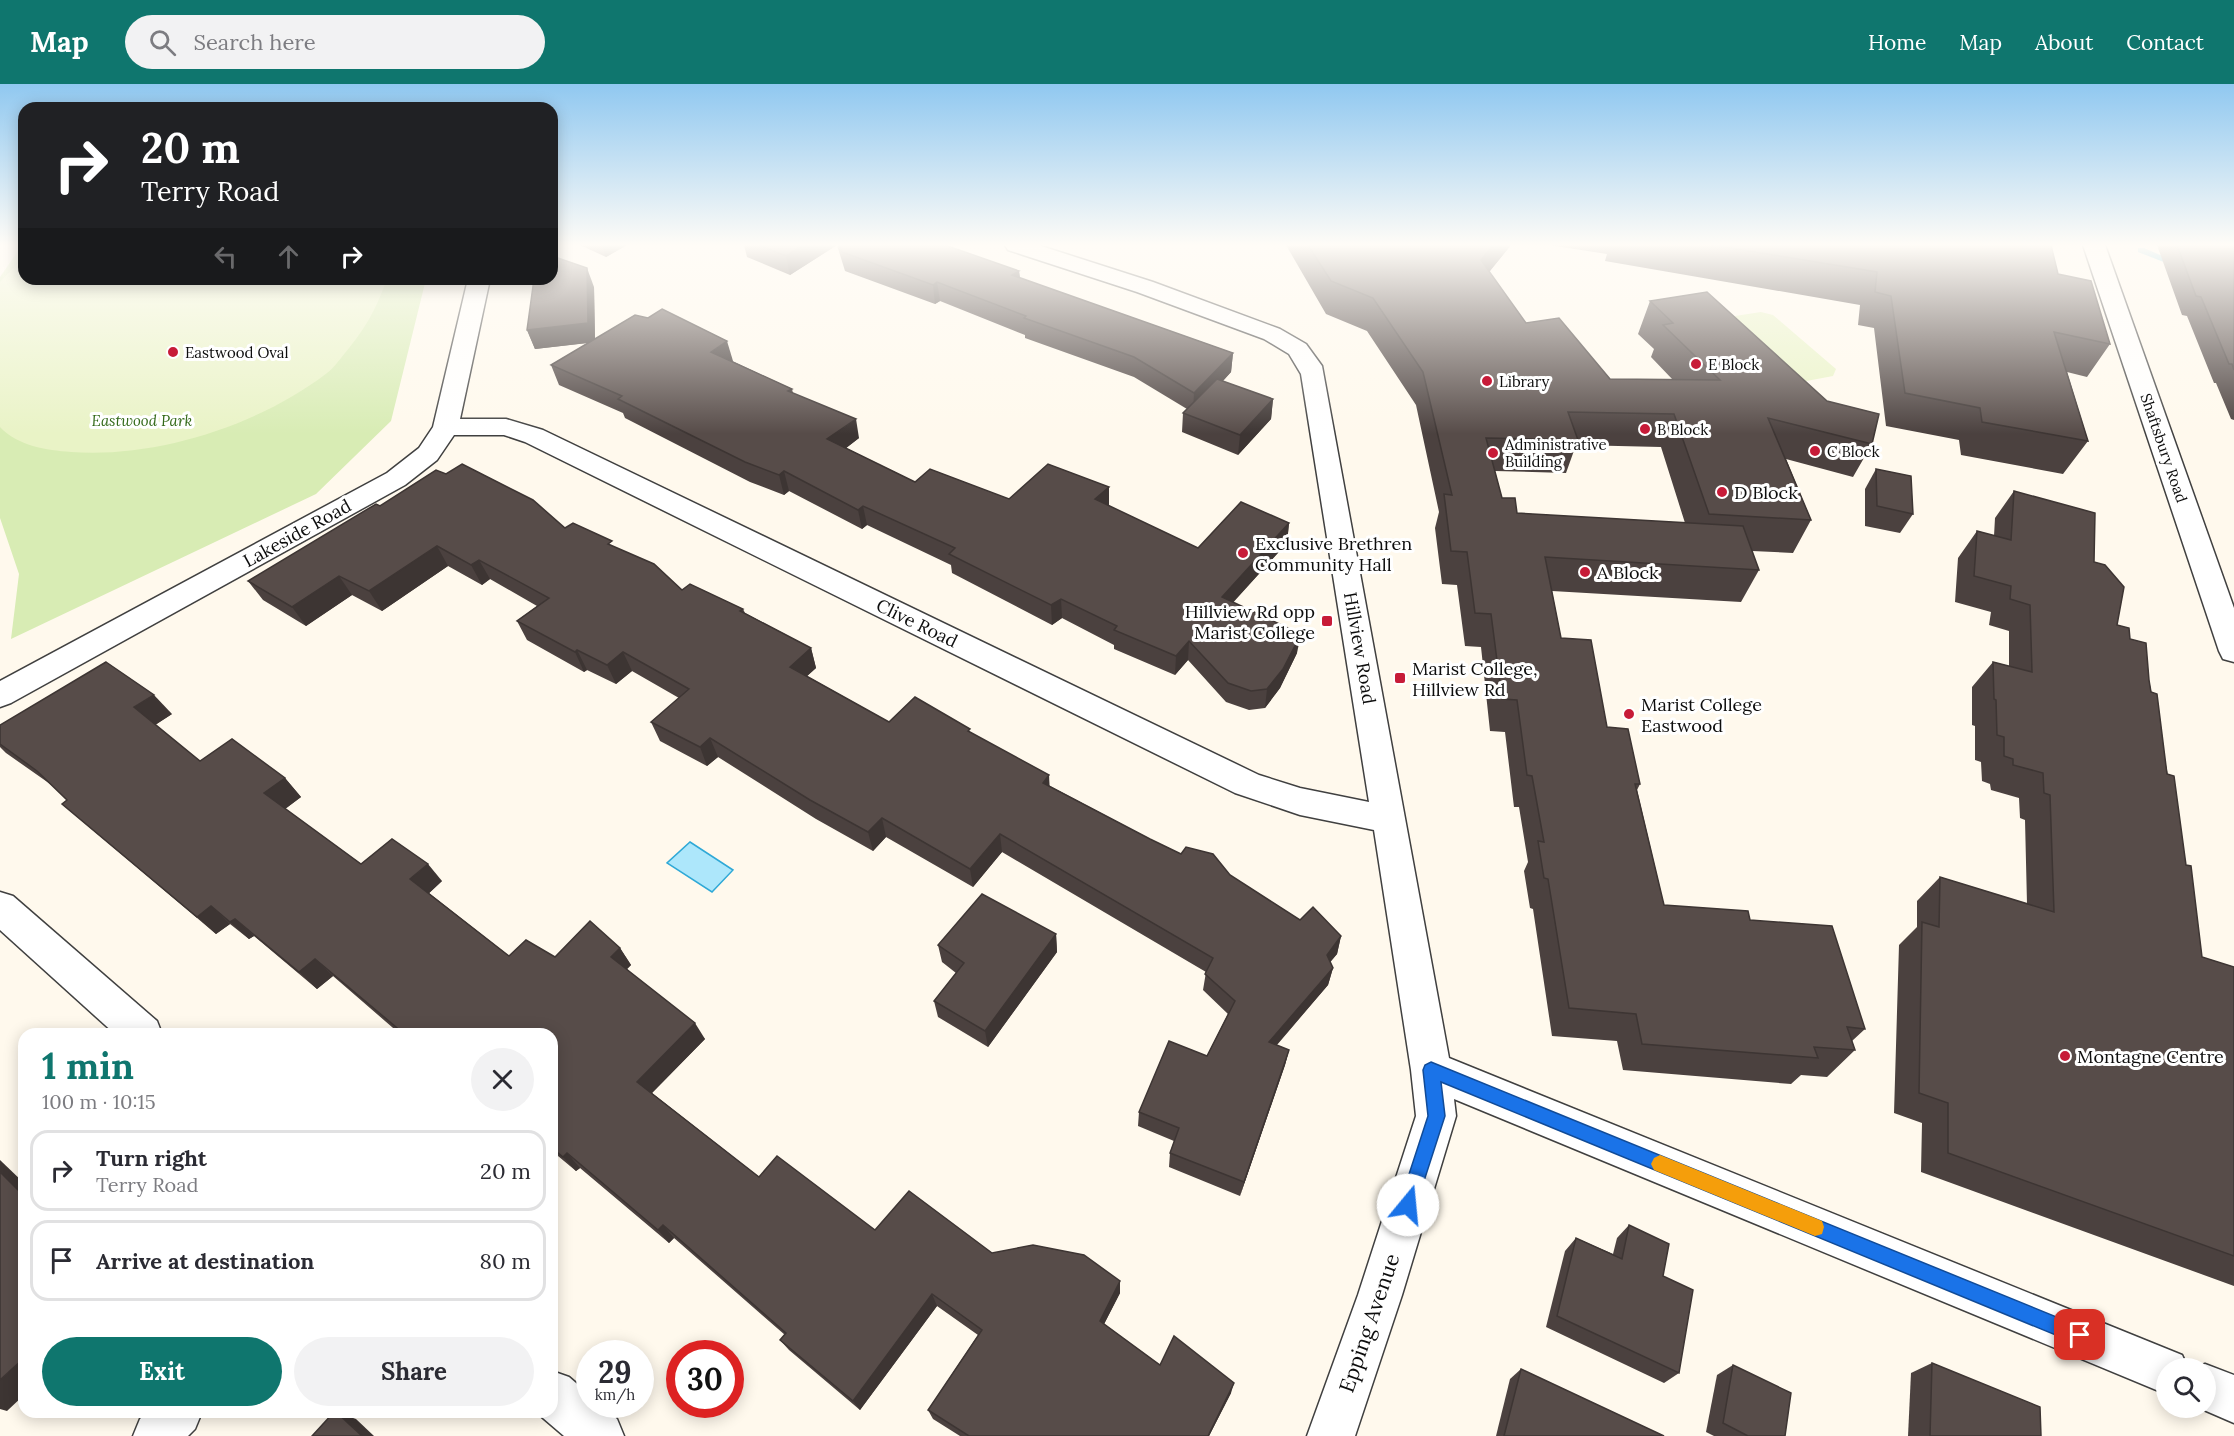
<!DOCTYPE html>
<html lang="en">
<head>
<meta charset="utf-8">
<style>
  body { margin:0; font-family:Lora,serif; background:#f2f2f3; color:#2b2b33; height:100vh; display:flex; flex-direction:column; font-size:22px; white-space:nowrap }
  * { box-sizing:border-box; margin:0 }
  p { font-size:20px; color:#7c7c81 }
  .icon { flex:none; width:33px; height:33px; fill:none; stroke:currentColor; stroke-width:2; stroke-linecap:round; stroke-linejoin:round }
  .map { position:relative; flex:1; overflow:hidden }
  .panel { position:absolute; left:18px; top:944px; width:540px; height:390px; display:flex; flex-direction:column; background:#fff; border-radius:18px; box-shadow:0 3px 15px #0003 }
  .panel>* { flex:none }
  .banner { position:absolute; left:18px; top:18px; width:540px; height:183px; border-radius:18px; box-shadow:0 3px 15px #0003; background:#202124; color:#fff; overflow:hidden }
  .fabs { position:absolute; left:2156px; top:1274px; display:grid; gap:12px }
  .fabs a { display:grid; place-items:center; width:60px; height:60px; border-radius:50%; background:#fff; box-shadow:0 3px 15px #0003; font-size:30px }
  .speed { position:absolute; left:576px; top:1256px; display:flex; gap:12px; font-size:30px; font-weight:700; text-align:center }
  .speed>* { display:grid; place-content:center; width:78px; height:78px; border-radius:50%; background:#fff; box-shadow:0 3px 15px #0003; line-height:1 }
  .speed small { font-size:15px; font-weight:400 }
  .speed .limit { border:9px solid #d22; background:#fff; color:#111 }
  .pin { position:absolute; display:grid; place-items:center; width:51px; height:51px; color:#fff; margin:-26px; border-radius:12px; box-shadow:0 3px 9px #0006 }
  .me { position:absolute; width:66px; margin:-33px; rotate:17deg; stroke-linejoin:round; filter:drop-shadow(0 0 4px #0008) }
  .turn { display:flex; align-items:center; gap:21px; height:126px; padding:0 24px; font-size:27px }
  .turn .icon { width:78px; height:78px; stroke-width:2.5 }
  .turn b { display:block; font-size:42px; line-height:51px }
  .lanes { display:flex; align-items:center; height:57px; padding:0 24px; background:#0003; justify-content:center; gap:30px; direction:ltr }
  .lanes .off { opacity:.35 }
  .round { display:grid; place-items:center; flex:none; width:63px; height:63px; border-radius:32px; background:#f2f2f3 }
  .overview { display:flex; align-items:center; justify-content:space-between; height:102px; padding:0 24px }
  h1 { font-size:36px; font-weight:800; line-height:45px; color:#0f766e }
  .primary-button { display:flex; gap:12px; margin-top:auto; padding:12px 24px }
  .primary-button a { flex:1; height:69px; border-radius:36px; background:#0f766e; color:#fff; font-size:24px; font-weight:800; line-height:69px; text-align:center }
  .primary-button a+a { background:#f2f2f3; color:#2b2b33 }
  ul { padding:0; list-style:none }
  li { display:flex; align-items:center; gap:18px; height:81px; margin:0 12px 9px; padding:0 12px; border:3px solid #e1e1e2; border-radius:18px }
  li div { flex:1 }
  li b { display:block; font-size:22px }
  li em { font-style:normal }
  header { display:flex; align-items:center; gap:36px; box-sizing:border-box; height:84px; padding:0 30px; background:#0f766e; color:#fff }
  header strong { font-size:28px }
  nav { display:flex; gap:33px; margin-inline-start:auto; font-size:21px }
  .search { width:420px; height:54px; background:#f2f2f3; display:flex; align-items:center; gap:15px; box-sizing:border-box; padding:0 21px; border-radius:33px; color:#7c7c81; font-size:22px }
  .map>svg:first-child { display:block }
  .green { fill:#d8ecb4 }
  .pitch { fill:#e9f3c6 }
  .water { fill:#ade7fb; stroke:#2fa9d7; stroke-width:1.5 }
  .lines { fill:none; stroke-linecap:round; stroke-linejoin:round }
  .stream { fill:#2fa9d7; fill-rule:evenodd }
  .minor-casing { stroke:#404040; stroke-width:3 }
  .minor { fill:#fff; fill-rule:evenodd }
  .wall { fill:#4b413f; fill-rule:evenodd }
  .shaded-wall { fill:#3d3533 }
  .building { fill:#574c49; stroke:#3d3533; stroke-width:1.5 }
  .route { fill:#1a73e8; stroke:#114b97; stroke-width:1.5 }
  .slow { fill:#f59e0b }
  .poi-dot { fill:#c71b38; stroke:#fff; stroke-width:2 }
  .labels { text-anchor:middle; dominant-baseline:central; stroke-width:6; stroke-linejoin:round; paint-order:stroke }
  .far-poi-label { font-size:15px; fill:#0d0d0d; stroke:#fff; text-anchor:start }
  .far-park-label { font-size:15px; font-style:italic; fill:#336919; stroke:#fff }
  .far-street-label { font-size:15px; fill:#0d0d0d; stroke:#fff }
  .poi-label { font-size:18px; fill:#0d0d0d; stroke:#fff; text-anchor:start }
  .street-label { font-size:18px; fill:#0d0d0d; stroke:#fff }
  .near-street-label { font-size:21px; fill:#0d0d0d; stroke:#fff }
</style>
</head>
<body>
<header>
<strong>Map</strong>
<div class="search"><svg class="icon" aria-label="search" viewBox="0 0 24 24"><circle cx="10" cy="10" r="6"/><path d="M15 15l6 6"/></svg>Search here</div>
<nav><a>Home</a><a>Map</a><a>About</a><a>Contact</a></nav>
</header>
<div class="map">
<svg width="2234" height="1352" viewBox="0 0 2234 1352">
  <rect width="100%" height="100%" fill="#fff9ed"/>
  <path class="green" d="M22 161H24V195H426L391 337 316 410 11 555 19 490 0 434V193Z"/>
  <g class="pitch">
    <path d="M24 173V195H387C376 225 366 244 345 269 339 276 334 284 327 289 258 342 156 374 71 368 46 366 18 362 0 343V198Z"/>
    <path d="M1761 228 1773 231 1836 285 1833 292 1780 302 1709 236Z"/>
  </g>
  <path class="water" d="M690 758 733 786 712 808 667 779Z"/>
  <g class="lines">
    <path class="stream" d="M2138 164H2144L2181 180 2174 182 2138 168Z"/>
    <defs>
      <g id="minor">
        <path d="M1005 161H1038L1153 198 1280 245 1306 260 1322 282 1449 974 2182 1271 2188 1284H2166V1310L1454 1015 1456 1032 1402 1211 1355 1352H1307L1358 1211 1416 1032 1411 986 1374 746 1300 731 1235 709 525 358 504 351H454L437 376 405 401 11 619 0 623V597L387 389 419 364 433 343 468 195H490L460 335H506L543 346 1259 691 1300 704 1369 718 1301 290 1289 270 1264 255 1137 208 1008 166Z"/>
        <path d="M2083 161H2105L2234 524V578L2223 575 2219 567Z"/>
        <path d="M0 808 13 812 157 937 162 950H115L0 846Z"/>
        <path d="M2205 1280 2234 1291V1339L2197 1323H2205V1284H2194Z"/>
        <path d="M552 1287 569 1293 590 1311V1320H599L617 1335 624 1352H564L536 1328H552Z"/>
        <path d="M147 1328H202L195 1345 188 1352H133L140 1335Z"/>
      </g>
    </defs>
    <use href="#minor" class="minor-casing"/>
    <use href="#minor" class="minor"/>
  </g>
  <g class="wall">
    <path d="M580 161H627L606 173Z"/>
    <path d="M744 161H837L790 191 747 173Z"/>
    <path d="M837 161H945L1019 187 1020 194 1233 269 1231 288 1223 297 1273 315 1271 335 1238 371 1182 348 1183 329 1187 325 1134 293 1025 254V251L940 217 935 220 845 187Z"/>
    <path d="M1286 161H1511L1489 188 1526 239 1610 295 1673 296 1651 273 1654 265 1638 250 1650 217 1872 360 1853 393 1786 375 1811 436 1793 469 1752 467 1759 486 1741 518 1552 507 1561 554 1607 643 1640 700 1637 706 1664 821 1750 836 1865 945 1852 957 1855 966 1827 993 1801 991 1791 1000 1623 986 1617 957 1552 952 1533 825 1530 824 1524 787 1528 778 1519 723H1514L1505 648 1490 647 1481 563 1465 562 1457 501 1442 500 1435 444 1439 428 1416 321 1367 247 1326 230ZM1576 361 1661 363 1685 439 1517 429 1502 414 1495 387 1566 389Z"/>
    <path d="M1549 161H2051L2058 190 2110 260 2087 293 2067 288 2088 357 2063 390 1961 371 1959 356 1886 342 1874 244 1858 241 1860 221 1605 177 1607 170Z"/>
    <path d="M2157 161H2234V336L2231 335 2216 299H2214L2187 232 2182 231Z"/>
    <path d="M594 203 595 255 733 277H732L792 305 793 309 859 354 846 364 915 398 1009 415 1109 403V422L1198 464 1289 439 1287 459 1233 518 1297 569 1280 604 1265 624 1249 626 1226 618 1188 576 1175 591 1114 565V561L1062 534 1052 541 952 489 951 481 867 441 862 445 789 407 784 411 750 398 625 334 623 329 559 301 551 281 588 259 535 265 527 246Z"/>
    <path d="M1876 385 1913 430 1900 449 1865 442V405Z"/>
    <path d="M2014 407 2094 478 2117 541 2130 555 2149 596 2186 781 2202 873 2234 883V1202L1921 1088 1922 1039 1894 1029 1899 861 1917 843V817L1940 793 2027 820 2025 736 2020 734 2019 714 1991 706 1990 700 1982 697 1981 678 1975 676V642L1972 641V603L1993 578 2009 582V547L1989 541 1991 528 1955 518 1958 474 1977 447 1994 452 1995 434Z"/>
    <path d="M380 422 565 444 614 463 682 506 743 525 745 529 811 564 816 584 807 592 889 638 970 648 1050 702 1150 755 1181 770 1230 791 1300 836 1341 852 1337 870 1330 878 1333 884 1328 901 1277 961 1289 966 1285 981 1240 1112 1169 1083 1170 1069 1174 1057 1138 1042 1139 1028 1207 972 1228 930 1203 906 1206 888 1002 768 973 803 886 753 873 767 816 735 718 673 707 682 660 657 651 638 679 614 632 587 616 600 587 586 584 588 527 556 517 537 537 522 490 495 482 501 448 482 382 527 352 511 306 542 263 516 248 497Z"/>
    <path d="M172 630 155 641 200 677 285 694 301 713 285 725 361 780 442 797 429 809 509 872 555 873 620 864 631 881 627 885 705 955 652 1009 759 1093 875 1146 992 1169 1120 1209 1104 1240 1160 1281 1231 1309 1209 1352H960L933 1335 928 1326 978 1251 937 1222 860 1326 789 1266 780 1256 785 1251 674 1154 669 1159 580 1084 576 1087 552 1067V950H400L333 892 317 905 254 852 249 855 230 840 216 850 62 720 67 716 53 702 6 669 0 663V641Z"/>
    <path d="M1056 850 1057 868 988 963 938 933 934 917 956 889 942 878 938 861Z"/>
    <path d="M1629 1141 1663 1192 1679 1289 1664 1299 1546 1243 1565 1167 1576 1154 1613 1170 1617 1154Z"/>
    <path d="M1932 1279 2041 1352H1908L1911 1289Z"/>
    <path d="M1733 1281 1785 1352H1714L1706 1348 1717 1291Z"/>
    <path d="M1521 1285 1664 1352H1496L1510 1295Z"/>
  </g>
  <g class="shaded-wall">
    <path d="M602 161H627L606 173Z"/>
    <path d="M803 161H837L790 191 786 172Z"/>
    <path d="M1493 161H1511L1473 208 1481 176Z"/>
    <path d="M587 184 594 203 595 258 535 265 527 246Z"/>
    <path d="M1019 187 1021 206 1012 191Z"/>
    <path d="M937 198 940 217 935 220 933 201Z"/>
    <path d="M727 257 733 277 717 287 711 268Z"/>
    <path d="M1233 269 1231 288 1193 329 1194 309Z"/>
    <path d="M1273 315 1271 335 1238 371 1240 351Z"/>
    <path d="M856 335 859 354 832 375 827 355Z"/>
    <path d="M784 387 789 407 784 411 779 391Z"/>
    <path d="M1109 403V423L1095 415Z"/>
    <path d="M863 422 867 441 862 445 858 426Z"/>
    <path d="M1289 439 1287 459 1220 533 1222 513Z"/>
    <path d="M437 462 448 482 382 527 369 507Z"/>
    <path d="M479 476 490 495 482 501 471 481Z"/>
    <path d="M339 492 352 511 306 542 292 523Z"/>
    <path d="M1061 515 1062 534 1052 541 1051 521Z"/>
    <path d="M1301 550 1297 569 1280 604 1265 624 1267 605Z"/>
    <path d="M1189 557 1188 576 1175 591 1176 572Z"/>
    <path d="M811 564 816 584 796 602 790 583Z"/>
    <path d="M577 566 587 586 584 588 575 568Z"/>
    <path d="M623 568 632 587 616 600 607 581Z"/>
    <path d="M154 611 172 630 152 643 134 623Z"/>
    <path d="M710 654 718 673 707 682 700 663Z"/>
    <path d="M1049 691 1050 710 1043 699Z"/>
    <path d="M285 694 301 713 281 728 264 709Z"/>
    <path d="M882 734 886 753 873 767 868 748Z"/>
    <path d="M1000 750 1002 768 973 803 970 785Z"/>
    <path d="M428 780 442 797 425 813 410 795Z"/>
    <path d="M211 822 230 840 216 850 197 833Z"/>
    <path d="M235 835 254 852 249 855 230 838Z"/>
    <path d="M1056 850 1057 868 988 963 985 947Z"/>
    <path d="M1341 852 1337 870 1322 888 1327 871Z"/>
    <path d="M620 864 631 881 622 890 611 873Z"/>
    <path d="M315 875 333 892 317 905 299 888Z"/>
    <path d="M1333 884 1328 901 1265 974 1269 958Z"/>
    <path d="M695 939 705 955 648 1013 637 998Z"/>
    <path d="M1289 966 1285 981 1240 1112 1244 1098Z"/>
    <path d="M567 1069 580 1084 576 1087 563 1073Z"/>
    <path d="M0 1076 24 1099V1112L0 1088Z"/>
    <path d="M663 1141 674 1154 669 1159 658 1146Z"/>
    <path d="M1120 1197V1209L1100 1248V1237Z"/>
    <path d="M932 1210 937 1222 860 1326 853 1317Z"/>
    <path d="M24 1274V1311L7 1327 0 1325V1296Z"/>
    <path d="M1234 1299 1231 1309 1209 1352H1208Z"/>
    <path d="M336 1328 356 1335 374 1352H362Z"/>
  </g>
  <g class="building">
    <path d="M759 161H803L786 172Z"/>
    <path d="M839 161H945L1019 187 1012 191 1233 269 1194 309 1134 273 1024 234 1026 232 937 198 933 201 842 168Z"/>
    <path d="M1308 161H1493L1481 176 1526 239 1559 234 1610 295 1720 296 1663 241 1673 239 1650 217 1707 208 1827 317 1879 330 1872 360 1768 334 1811 436 1709 430 1674 330 1568 328 1578 356 1486 354 1502 414H1515L1517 429 1743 442 1759 486 1545 473 1561 554 1591 556 1607 643 1628 645 1640 700H1635L1664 821 1748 827 1750 836 1832 842 1865 945 1847 943 1855 966 1814 963 1818 974 1642 960 1636 930 1569 924 1548 795 1544 794 1538 757 1544 758 1532 692 1527 691 1517 616 1502 615 1491 530 1475 529 1467 468 1451 467 1444 410 1452 411 1423 288 1373 214 1331 197Z"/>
    <path d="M1712 161H2051L2058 190 2091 197 2110 260 2054 248 2088 357 1982 338 1980 324 1905 309 1891 212 1875 208 1877 188Z"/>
    <path d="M2177 161H2234V286L2232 280H2229L2201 213 2196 212Z"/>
    <path d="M552 172 587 184 588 239 527 246 534 195H552Z"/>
    <path d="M662 225 727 257 711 268 792 305 788 307 856 335 827 355 915 398 930 385 1009 415 1048 380 1109 403 1095 415 1198 464 1241 418 1289 439 1222 513 1301 550 1283 585 1267 605 1251 607 1228 599 1189 557 1176 572 1114 546 1117 542 1061 515 1051 521 949 470 955 464 863 422 858 426 784 387 779 391 745 378 618 315 622 312 551 281 635 231 648 234Z"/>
    <path d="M1217 295 1273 315 1240 351 1183 329Z"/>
    <path d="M462 380 533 416 565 444 573 439 612 457 608 460 654 480 682 506 690 500 743 525 740 527 811 564 790 583 889 638 915 613 970 645 968 647 1049 691 1043 699 1150 755 1181 770 1186 763 1213 770 1230 791 1300 836 1313 823 1341 852 1327 871 1333 884 1269 958 1289 966 1244 1098 1170 1069 1179 1044 1139 1028 1169 957 1207 972 1235 917 1205 890 1213 874 1000 750 970 785 882 734 868 748 810 716 710 654 700 663 651 638 689 605 623 568 607 581 577 566 575 568 517 537 549 514 479 476 471 481 437 462 369 507 339 492 292 523 248 497 376 420 380 422 436 386 446 390Z"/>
    <path d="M1876 385 1911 392 1913 430 1877 422Z"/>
    <path d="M2014 407 2095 429 2094 478 2105 481 2124 503 2117 541 2129 544 2130 555 2146 559 2149 596 2151 608 2157 610 2167 690 2174 692 2186 781 2191 782 2202 873 2234 883V1172L1948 1069V1019L1919 1009 1922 838 1939 843 1940 793 2054 828 2050 711 2044 709 2043 689 2013 681V675L2004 672V653L1997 651 1996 616 1994 615 1993 578 2032 588 2030 521 2010 515 2011 502 1974 492 1977 447 2011 456Z"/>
    <path d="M106 578 154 611 134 623 200 677 232 655 285 694 264 709 361 780 392 755 428 780 410 795 509 872 526 856 555 873 590 837 620 864 611 873 695 939 637 998 759 1093 777 1072 875 1146 909 1107 992 1169 1033 1161 1084 1171 1120 1197 1100 1237 1160 1281 1174 1252 1234 1299 1208 1352H969L928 1326 982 1246 932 1210 853 1317 780 1256 786 1249 663 1141 658 1146 567 1069 563 1073 552 1064V950H404L396 943 315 875 299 888 235 835 230 838 211 822 197 833 62 720 67 716 37 687 0 660V641Z"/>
    <path d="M982 810 1056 850 985 947 934 917 964 879 938 861Z"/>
    <path d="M0 1088 24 1112V1274L0 1296Z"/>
    <path d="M1629 1141 1669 1160 1663 1192 1693 1206 1679 1289 1557 1232 1576 1154 1622 1175Z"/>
    <path d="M1932 1279 2040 1323 2041 1352H1930Z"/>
    <path d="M1733 1281 1791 1309 1785 1352H1748L1723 1339Z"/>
    <path d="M1521 1285 1664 1352H1504Z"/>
    <path d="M334 1328H336L362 1352H312Z"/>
  </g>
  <linearGradient id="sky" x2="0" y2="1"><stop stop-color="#90c8f0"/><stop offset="0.46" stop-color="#fffcf7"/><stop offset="1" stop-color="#fffcf7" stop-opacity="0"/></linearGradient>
  <rect width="2234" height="350" fill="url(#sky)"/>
  <path class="route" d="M1431 978 2086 1245 2089 1251 2086 1258 2080 1261 1441 998 1445 1032 1414 1128 1408 1130 1402 1128 1399 1121 1428 1032 1423 986 1425 981Z"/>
  <path class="slow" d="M1660 1071 1822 1137 1824 1143 1822 1150 1815 1152 1654 1086 1651 1080 1654 1074Z"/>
  <g class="poi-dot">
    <circle cx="173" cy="268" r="6"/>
    <circle cx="1696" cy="280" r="6"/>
    <circle cx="1487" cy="297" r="6"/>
    <circle cx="1645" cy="345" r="6"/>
    <circle cx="1815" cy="367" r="6"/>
    <circle cx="1493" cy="369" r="6"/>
    <circle cx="1722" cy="408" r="6"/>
    <circle cx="1243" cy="469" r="6"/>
    <circle cx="1585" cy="488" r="6"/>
    <rect x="1321" y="531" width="12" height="12" rx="3"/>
    <rect x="1394" y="588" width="12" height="12" rx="3"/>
    <circle cx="1629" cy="630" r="6"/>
    <circle cx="2065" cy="972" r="6"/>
  </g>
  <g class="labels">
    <g class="far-poi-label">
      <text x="185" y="268">Eastwood Oval</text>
      <text x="1708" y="280">E Block</text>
      <text x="1499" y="297">Library</text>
      <text x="1657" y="345">B Block</text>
      <text x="1505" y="360">Administrative<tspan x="1505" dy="17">Building</tspan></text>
      <text x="1827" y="367">C Block</text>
    </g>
    <g class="far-park-label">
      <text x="142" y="336">Eastwood Park</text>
    </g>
    <g class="far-street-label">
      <text transform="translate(2164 364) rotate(71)">Shaftsbury Road</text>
    </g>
    <g class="poi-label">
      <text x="1734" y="408">D Block</text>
      <text x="1255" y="459">Exclusive Brethren<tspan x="1255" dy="21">Community Hall</tspan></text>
      <text x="1597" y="488">A Block</text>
      <text x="1315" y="527" text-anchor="end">Hillview Rd opp<tspan x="1315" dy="21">Marist College</tspan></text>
      <text x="1412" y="584">Marist College,<tspan x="1412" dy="21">Hillview Rd</tspan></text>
      <text x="1641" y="620">Marist College<tspan x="1641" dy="21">Eastwood</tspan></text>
      <text x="2077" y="972">Montagne Centre</text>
    </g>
    <g class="street-label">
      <text transform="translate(297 449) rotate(-29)">Lakeside Road</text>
      <text transform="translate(917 539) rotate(26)">Clive Road</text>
      <text transform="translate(1360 564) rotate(80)">Hillview Road</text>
    </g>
    <g class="near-street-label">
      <text transform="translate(1369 1239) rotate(-71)">Epping Avenue</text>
    </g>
  </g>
</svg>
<div class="fabs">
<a><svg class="icon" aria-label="search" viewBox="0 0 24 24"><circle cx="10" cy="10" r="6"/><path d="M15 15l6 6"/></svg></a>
</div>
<div class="speed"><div>29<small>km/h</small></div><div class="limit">30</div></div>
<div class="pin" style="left:2080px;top:1251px;background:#d93025"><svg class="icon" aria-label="arrive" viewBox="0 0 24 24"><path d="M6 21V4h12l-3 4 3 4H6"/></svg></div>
<svg class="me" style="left:1408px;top:1121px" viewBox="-20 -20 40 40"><circle r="19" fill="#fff"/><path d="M0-13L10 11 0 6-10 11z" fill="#1a73e8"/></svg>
<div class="banner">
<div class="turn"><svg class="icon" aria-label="right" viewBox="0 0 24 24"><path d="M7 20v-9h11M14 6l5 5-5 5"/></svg><div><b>20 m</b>Terry Road</div></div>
<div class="lanes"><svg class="icon off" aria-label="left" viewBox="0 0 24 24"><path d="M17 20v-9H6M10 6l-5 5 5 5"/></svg><svg class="icon off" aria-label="ahead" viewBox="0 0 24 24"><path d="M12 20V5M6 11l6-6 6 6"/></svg><svg class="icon" aria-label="right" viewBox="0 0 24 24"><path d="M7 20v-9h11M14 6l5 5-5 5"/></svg></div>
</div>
<section class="panel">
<div class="overview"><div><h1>1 min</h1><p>100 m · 10:15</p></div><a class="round"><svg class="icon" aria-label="close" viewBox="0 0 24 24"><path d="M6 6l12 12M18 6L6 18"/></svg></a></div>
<ul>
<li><svg class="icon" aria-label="right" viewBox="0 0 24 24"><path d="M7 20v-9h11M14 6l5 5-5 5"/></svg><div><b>Turn right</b><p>Terry Road</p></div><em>20 m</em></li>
<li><svg class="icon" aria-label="arrive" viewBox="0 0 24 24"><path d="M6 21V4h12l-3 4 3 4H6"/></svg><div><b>Arrive at destination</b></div><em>80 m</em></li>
</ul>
<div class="primary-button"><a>Exit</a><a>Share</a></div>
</section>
</div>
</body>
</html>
